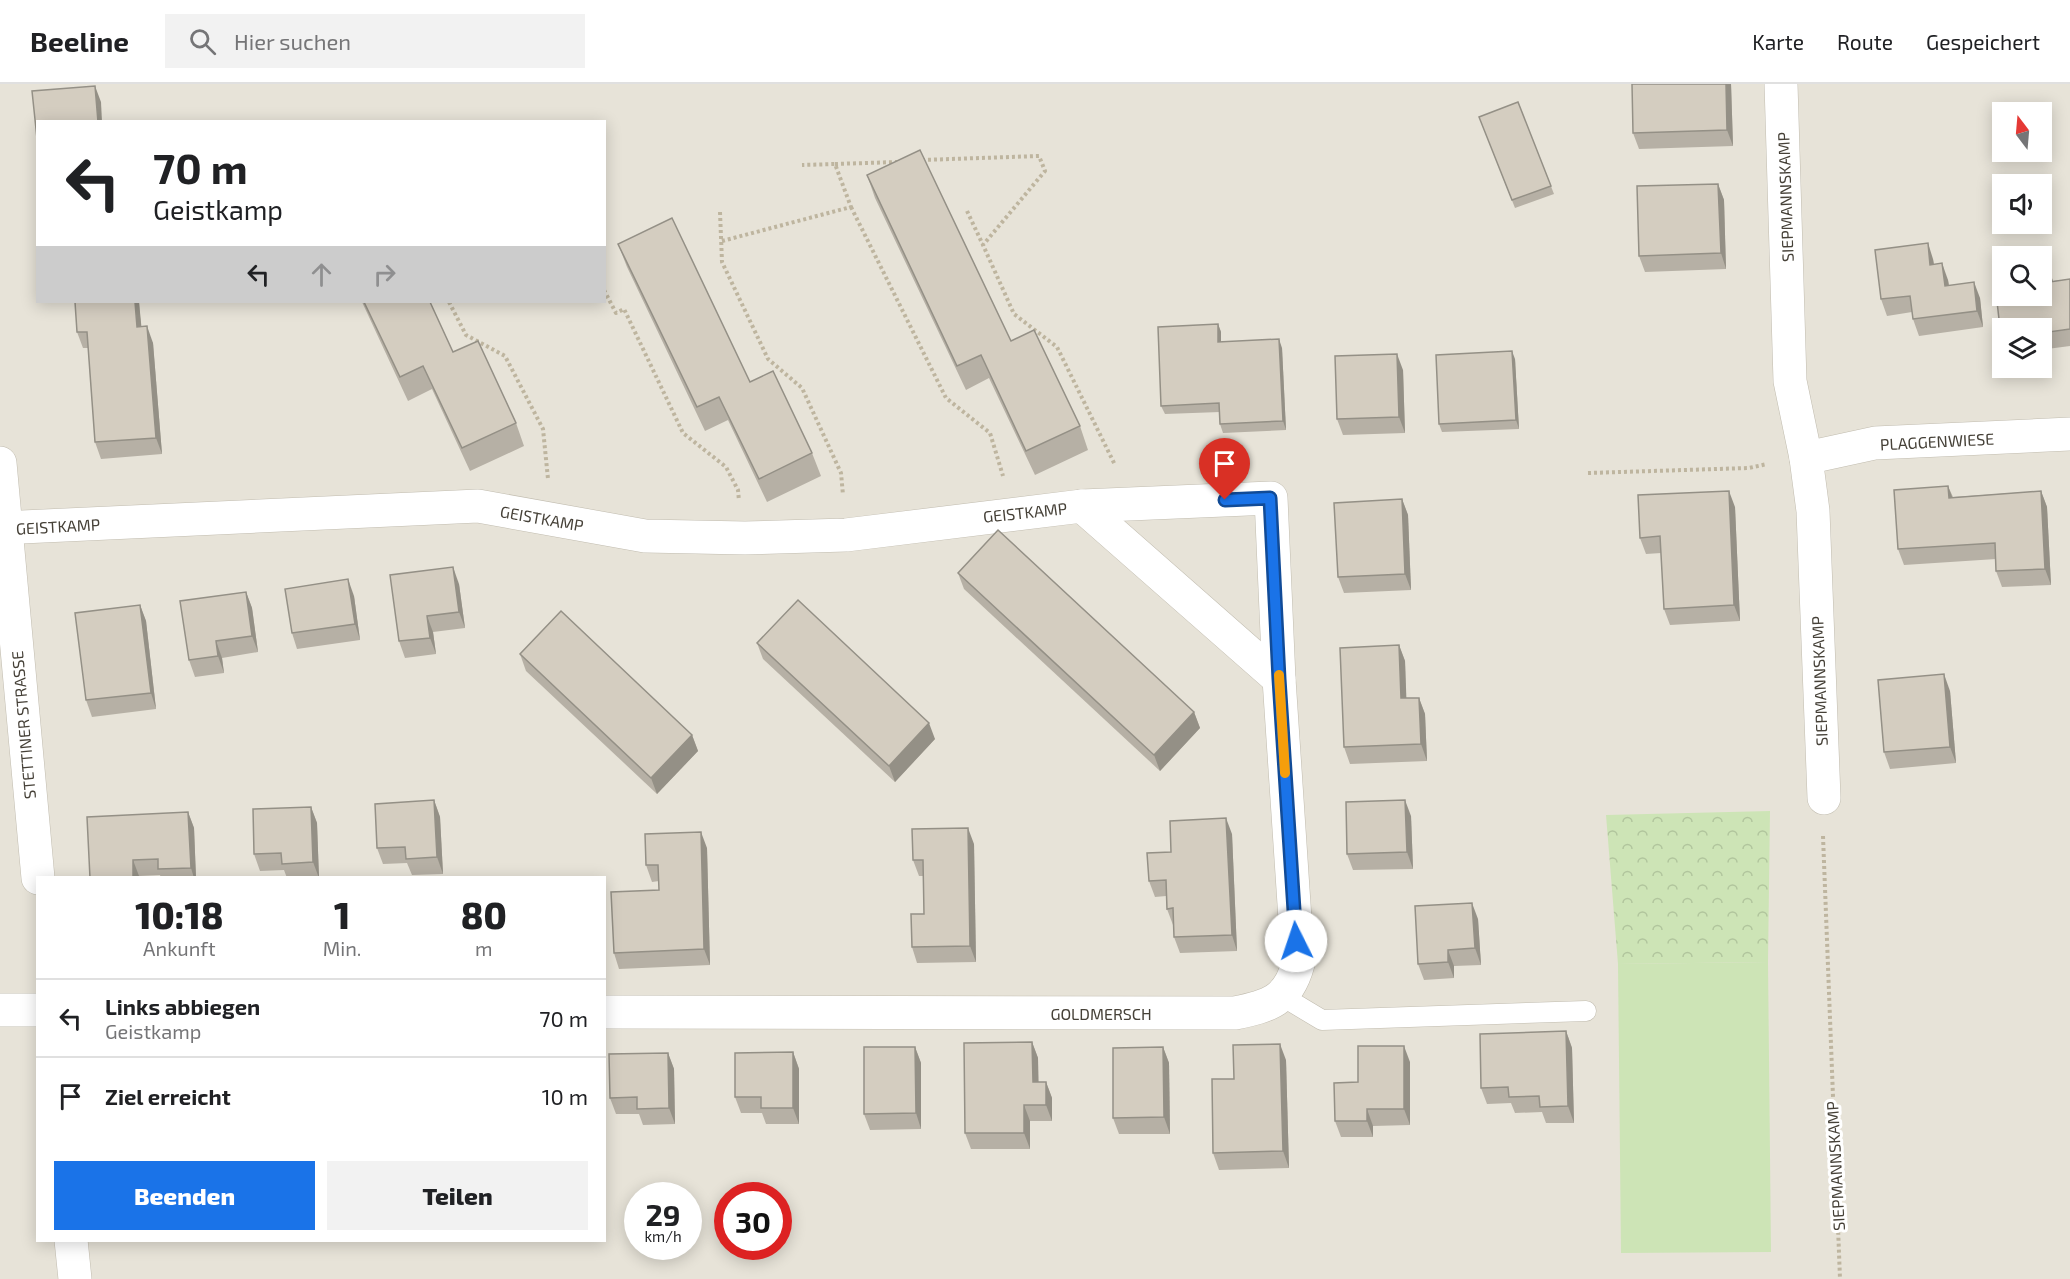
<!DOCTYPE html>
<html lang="de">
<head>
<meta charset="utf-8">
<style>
  body { margin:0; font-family:"Exo 2",sans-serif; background:#f2f2f2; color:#202124; height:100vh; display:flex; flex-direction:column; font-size:22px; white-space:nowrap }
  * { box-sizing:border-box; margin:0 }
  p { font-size:20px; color:#757577 }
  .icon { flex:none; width:33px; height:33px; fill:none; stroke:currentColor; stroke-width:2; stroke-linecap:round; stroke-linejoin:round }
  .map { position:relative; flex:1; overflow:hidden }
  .side { position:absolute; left:36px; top:792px; width:570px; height:366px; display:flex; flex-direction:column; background:#fff; border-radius:0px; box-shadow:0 3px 15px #0003 }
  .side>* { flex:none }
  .hud { position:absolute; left:36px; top:36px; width:570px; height:183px; border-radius:0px; box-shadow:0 3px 15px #0003; background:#fff; color:#202124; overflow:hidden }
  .needle { width:39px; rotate:344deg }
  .buttons { position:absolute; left:1992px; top:18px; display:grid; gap:12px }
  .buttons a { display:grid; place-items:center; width:60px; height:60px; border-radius:0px; background:#fff; box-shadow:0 3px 15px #0003; font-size:30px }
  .speed { position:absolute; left:624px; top:1098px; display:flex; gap:12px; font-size:30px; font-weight:700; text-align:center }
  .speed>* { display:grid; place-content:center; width:78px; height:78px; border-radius:50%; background:#fff; box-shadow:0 3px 15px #0003; line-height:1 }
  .speed small { font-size:15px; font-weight:400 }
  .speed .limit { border:9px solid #d22; background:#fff; color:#111 }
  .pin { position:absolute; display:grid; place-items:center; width:51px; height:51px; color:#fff; margin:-62px -26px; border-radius:50% 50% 50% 0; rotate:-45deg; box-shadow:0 0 6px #0007 }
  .pin .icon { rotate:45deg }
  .me { position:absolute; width:66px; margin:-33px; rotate:356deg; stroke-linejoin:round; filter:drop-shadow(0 0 4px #0008) }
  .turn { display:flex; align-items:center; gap:21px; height:126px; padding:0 18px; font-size:27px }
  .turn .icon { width:78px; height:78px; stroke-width:2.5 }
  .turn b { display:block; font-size:42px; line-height:51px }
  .lanes { display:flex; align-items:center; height:57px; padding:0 18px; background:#0003; justify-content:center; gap:30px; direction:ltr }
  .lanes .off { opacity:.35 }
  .eta { display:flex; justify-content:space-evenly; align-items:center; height:102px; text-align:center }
  .eta b { font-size:36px; font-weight:800; line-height:42px }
  .button { display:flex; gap:12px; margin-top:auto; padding:12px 18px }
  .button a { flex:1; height:69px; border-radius:0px; background:#1a73e8; color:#fff; font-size:24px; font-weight:800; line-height:69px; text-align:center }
  .button a+a { background:#f2f2f2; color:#202124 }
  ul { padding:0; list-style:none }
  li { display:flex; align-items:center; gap:18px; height:78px; padding:0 18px; border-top:2px solid #e0e0e0 }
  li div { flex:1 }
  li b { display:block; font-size:22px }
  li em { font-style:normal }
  header { display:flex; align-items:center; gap:36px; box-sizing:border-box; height:84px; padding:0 30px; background:#fff; border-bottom:2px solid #e0e0e0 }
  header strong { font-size:28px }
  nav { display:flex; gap:33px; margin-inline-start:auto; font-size:21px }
  .search { width:420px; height:54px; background:#f2f2f2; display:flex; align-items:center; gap:15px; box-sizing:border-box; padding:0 21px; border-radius:0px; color:#757577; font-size:22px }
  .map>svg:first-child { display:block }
  .residential { fill:#e7e3d8; fill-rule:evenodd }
  .forest { fill:url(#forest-crowns) }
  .garden { fill:#cde4b6 }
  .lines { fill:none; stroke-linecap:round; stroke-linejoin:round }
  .lane-casing { stroke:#c1bcaf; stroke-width:21 }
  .street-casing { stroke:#c1bcaf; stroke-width:34 }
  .path { stroke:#beb59f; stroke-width:4; stroke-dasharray:3 3; stroke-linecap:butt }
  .lane { stroke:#fff; stroke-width:20 }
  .street { stroke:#fff; stroke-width:33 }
  .wall { fill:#b6b0a5 }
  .shaded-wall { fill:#949086 }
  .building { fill:#d4cdc0; stroke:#949086; stroke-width:1.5 }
  .route-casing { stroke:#114b97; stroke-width:15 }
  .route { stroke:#1a73e8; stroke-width:10 }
  .slow { stroke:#f59e0b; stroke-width:10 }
  .labels { text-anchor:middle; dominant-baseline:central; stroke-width:6; stroke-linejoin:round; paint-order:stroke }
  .street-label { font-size:16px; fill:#464138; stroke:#fff }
</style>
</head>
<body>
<header>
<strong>Beeline</strong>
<div class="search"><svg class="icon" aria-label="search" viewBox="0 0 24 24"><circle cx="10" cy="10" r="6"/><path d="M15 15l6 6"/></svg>Hier suchen</div>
<nav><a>Karte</a><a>Route</a><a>Gespeichert</a></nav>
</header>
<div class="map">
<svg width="2070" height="1195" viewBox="0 0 2070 1195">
  <defs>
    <pattern id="forest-crowns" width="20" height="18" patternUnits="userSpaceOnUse" patternTransform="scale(1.5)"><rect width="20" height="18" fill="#cde4b6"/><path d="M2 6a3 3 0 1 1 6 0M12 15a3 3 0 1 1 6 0" fill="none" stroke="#b1c59d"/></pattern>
  </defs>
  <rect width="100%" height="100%" fill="#f3f1e9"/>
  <path class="residential" d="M0 0H2070V1195H0ZM2002 28H2042V68H2002ZM38 38H604V218H38ZM2002 100H2042V140H2002ZM2002 172H2042V212H2002ZM2002 244H2042V284H2002ZM38 794H604V1156H38ZM638 1112H688V1162H638ZM728 1112H778V1162H728Z"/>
  <path class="forest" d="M1770 727 1768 878 1618 880 1606 731Z"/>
  <path class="garden" d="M1768 878 1771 1168 1621 1169 1618 880Z"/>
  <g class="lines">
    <defs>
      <path id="lane" d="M1282 912 1322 936 1586 927"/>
      <g id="street">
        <path d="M1781 0 1790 297 1806 374 1813 427 1824 714"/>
        <path d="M1806 374 1875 359 2070 350"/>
        <path d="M0 379 38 794"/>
        <path d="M1082 422 1279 595"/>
        <path d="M0 444 478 422 645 452 745 454 846 451 1082 422 1271 414 1279 595 1298 880C1288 917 1269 922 1235 929L604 928"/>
        <path d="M0 926H38"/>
        <path d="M71 1156 75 1195"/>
      </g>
    </defs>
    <use href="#lane" class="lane-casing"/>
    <use href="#street" class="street-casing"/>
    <g class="path">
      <path d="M922 76 1039 72 1045 87 983 161 1014 230 1057 263 1115 381"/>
      <path d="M835 80 897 78"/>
      <path d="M851 123 946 314 990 349 1003 392"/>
      <path d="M967 127 983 161"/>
      <path d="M720 128 722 178 768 275 802 304 841 389 843 411"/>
      <path d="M722 157 851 123 835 80 802 81"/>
      <path d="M604 206 616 229 624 225 683 349 726 383 738 406 739 417"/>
      <path d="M449 218 466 251 505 272 543 345 548 395"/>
      <path d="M1588 389 1749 384 1767 380"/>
      <path d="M1823 752 1840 1195"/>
    </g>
    <use href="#lane" class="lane"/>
    <use href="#street" class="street"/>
  </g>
  <g class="wall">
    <path d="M1731 0 1733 62 1639 65 1633 49Z"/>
    <path d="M1518 18 1554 110 1515 124 1479 33Z"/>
    <path d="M867 91 1011 257 1080 342 1088 366 1035 391 989 294 966 306 875 114Z"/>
    <path d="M1718 100 1724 116 1726 185 1645 188 1639 172Z"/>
    <path d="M618 160 750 298 812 369 821 392 767 418 728 336 705 347 627 183Z"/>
    <path d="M1933 175 1934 180 1948 196 1949 201 1980 214 1983 243 1919 252 1913 235 1912 228 1887 232 1881 215Z"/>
    <path d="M2049 185 2053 197 2070 195V262L2047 265 2044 256H2042V244H2002V250L2000 244Z"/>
    <path d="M75 218H139L141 243 153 259 162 370 101 375 95 358 88 264H83L77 248Z"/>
    <path d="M362 218H430L453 268 516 339 524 362 470 387 432 305 408 317Z"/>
    <path d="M1218 240 1221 248V258L1282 264 1286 346 1223 349 1220 340V328L1165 330 1161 322Z"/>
    <path d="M1515 275 1519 345 1442 348 1439 340Z"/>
    <path d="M1403 286 1405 349 1343 351 1337 335Z"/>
    <path d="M1948 402 1953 413 2041 407 2047 423 2051 501 2002 503 1996 487V475L1904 481 1898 465Z"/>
    <path d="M1402 415 1408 431 1411 506 1344 509 1338 493Z"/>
    <path d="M1735 423 1740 537 1670 541 1664 525 1661 469 1646 470 1640 454Z"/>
    <path d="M958 489 1194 628 1200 644 1160 687 964 505Z"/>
    <path d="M459 500 465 544 433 548 436 570 405 574 399 557Z"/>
    <path d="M246 508 252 524 258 568 222 574 224 589 195 593 189 576Z"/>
    <path d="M354 512 360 556 297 565 292 549Z"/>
    <path d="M140 521 146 537 156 625 92 633 86 616Z"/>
    <path d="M757 559 935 655 895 698 763 575Z"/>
    <path d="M1399 561 1405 577 1406 614H1419L1425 630 1427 677 1350 680 1344 663Z"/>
    <path d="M520 570 692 651 698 667 657 710 526 587Z"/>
    <path d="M1950 607 1956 679 1890 685 1884 668Z"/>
    <path d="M434 716 440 733 443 790 412 791 407 779 383 780 377 764Z"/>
    <path d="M311 723 317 739 319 794H287L284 786 260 787 254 770Z"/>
    <path d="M188 728 194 744 196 794H161L160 791 139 792V794H90Z"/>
    <path d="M1411 732 1413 785 1353 786 1347 770Z"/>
    <path d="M1232 750 1237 867 1180 869 1174 853V841H1173L1167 825 1166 812 1155 813 1149 797 1171 768Z"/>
    <path d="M974 760 976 878 917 879 912 863 924 830 923 792H919L913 776Z"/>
    <path d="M707 764 710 881 619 885 614 869 659 806V797L652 798 646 781Z"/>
    <path d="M1478 835 1481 881 1454 882V894L1424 896 1418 880Z"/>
    <path d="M1566 947 1572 964 1574 1039H1546L1542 1028 1515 1029 1511 1019 1487 1020 1481 1004Z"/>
    <path d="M1032 958 1038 974V998H1046L1052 1014V1037H1030V1065H971L965 1049Z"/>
    <path d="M915 963 921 979V1045L870 1046 864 1030Z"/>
    <path d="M1163 963 1169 979 1170 1050H1119L1113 1034Z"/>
    <path d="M793 968 799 985V1040H766L762 1029H741L735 1013Z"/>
    <path d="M668 969 674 985 675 1040 643 1041 639 1030H616L610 1014Z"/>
    <path d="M1286 976 1289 1084 1219 1086 1213 1069 1234 995Z"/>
    <path d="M1410 978V1041L1373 1042V1053H1341L1335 1037 1358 998Z"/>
  </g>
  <g class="shaded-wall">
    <path d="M1726 0H1731L1733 62 1727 46Z"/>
    <path d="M95 2 101 18 102 38H98Z"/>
    <path d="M1718 100 1724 116 1726 185 1721 169Z"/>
    <path d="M1928 159 1933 175 1936 197 1930 181Z"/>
    <path d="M1942 179 1948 196 1951 218 1945 202Z"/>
    <path d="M2049 185 2054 201 2050 198Z"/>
    <path d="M1974 198 1980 214 1983 243 1977 227Z"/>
    <path d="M135 218H139L143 259 137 243Z"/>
    <path d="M1218 240 1221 248V266L1218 258Z"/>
    <path d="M147 242 153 259 162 370 156 354Z"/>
    <path d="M1279 255 1282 264 1286 346 1283 337Z"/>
    <path d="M1512 267 1515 275 1519 345 1516 336Z"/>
    <path d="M1397 270 1403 286 1405 349 1399 333Z"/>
    <path d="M1948 402 1954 418 1949 414Z"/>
    <path d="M1729 407 1735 423 1740 537 1734 521Z"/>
    <path d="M2041 407 2047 423 2051 501 2045 485Z"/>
    <path d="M1402 415 1408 431 1411 506 1405 490Z"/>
    <path d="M453 483 459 500 465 544 459 528Z"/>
    <path d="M348 495 354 512 360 556 355 540Z"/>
    <path d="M246 508 252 524 258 568 252 552Z"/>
    <path d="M140 521 146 537 156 625 151 609Z"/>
    <path d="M427 532 433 548 436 570 430 554Z"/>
    <path d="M216 557 222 574 224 589 218 572Z"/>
    <path d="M1399 561 1405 577 1407 631 1401 614Z"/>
    <path d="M1944 590 1950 607 1956 679 1950 663Z"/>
    <path d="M1419 614 1425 630 1427 677 1421 660Z"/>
    <path d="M1194 628 1200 644 1160 687 1154 671Z"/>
    <path d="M929 639 935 655 895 698 889 682Z"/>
    <path d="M692 651 698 667 657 710 651 694Z"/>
    <path d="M434 716 440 733 443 790 437 773Z"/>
    <path d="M1405 716 1411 732 1413 785 1407 768Z"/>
    <path d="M311 723 317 739 319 794 313 778Z"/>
    <path d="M188 728 194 744 196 794H194L191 784Z"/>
    <path d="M1226 734 1232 750 1237 867 1232 851Z"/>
    <path d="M968 744 974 760 976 878 970 862Z"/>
    <path d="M701 748 707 764 710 881 704 865Z"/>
    <path d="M133 776 139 792V794H133Z"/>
    <path d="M1472 819 1478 835 1481 881 1475 864Z"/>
    <path d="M1448 866 1454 882V894L1448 878Z"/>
    <path d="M1566 947 1572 964 1574 1039 1568 1022Z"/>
    <path d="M1032 958 1038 974 1039 1014 1033 998Z"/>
    <path d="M1280 960 1286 976 1289 1084 1283 1067Z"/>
    <path d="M1404 962 1410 978V1041L1404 1025Z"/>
    <path d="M915 963 921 979V1045L916 1029Z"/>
    <path d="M1163 963 1169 979 1170 1050 1164 1033Z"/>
    <path d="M793 968 799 985V1040L793 1024Z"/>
    <path d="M668 969 674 985 675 1040 669 1024Z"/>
    <path d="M1046 998 1052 1014V1037L1046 1021Z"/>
    <path d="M1024 1021 1030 1037V1065L1024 1049Z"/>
    <path d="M1367 1025 1373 1042V1053L1367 1037Z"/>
  </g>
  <g class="building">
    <path d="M1632 0H1726L1727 46 1633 49Z"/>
    <path d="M95 2 98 38H38V64L32 7Z"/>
    <path d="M1518 18 1551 102 1512 116 1479 33Z"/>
    <path d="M920 66 1011 257 1034 246 1080 342 1026 367 981 271 957 282 867 91Z"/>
    <path d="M1718 100 1721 169 1639 172 1637 102Z"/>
    <path d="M672 134 750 298 773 287 812 369 759 395 719 313 697 323 618 160Z"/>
    <path d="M1928 159 1930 181 1942 179 1945 202 1974 198 1977 227 1913 235 1910 212 1881 215 1875 166Z"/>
    <path d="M2042 185H2049L2050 198 2070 195V245L2042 249V244H2040V240L2000 244 1994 191 2002 190V212H2042Z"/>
    <path d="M75 218H135L137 243 147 242 156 354 95 358 87 248H77Z"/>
    <path d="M364 218H430L453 268 478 257 516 339 462 364 423 282 400 293Z"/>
    <path d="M1218 240V258L1279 255 1283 337 1220 340 1219 319 1161 322 1158 243Z"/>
    <path d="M1512 267 1516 336 1439 340 1436 271Z"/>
    <path d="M1397 270 1399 333 1337 335 1335 272Z"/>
    <path d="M1948 402 1949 414 2041 407 2045 485 1996 487 1995 459 1898 465 1894 406Z"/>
    <path d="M1729 407 1734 521 1664 525 1660 452 1640 454 1638 411Z"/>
    <path d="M1402 415 1405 490 1338 493 1334 419Z"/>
    <path d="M998 446 1194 628 1154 671 958 489Z"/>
    <path d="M453 483 459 528 427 532 430 554 399 557 390 491Z"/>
    <path d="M348 495 355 540 292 549 285 505Z"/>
    <path d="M246 508 252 552 216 557 218 572 189 576 180 517Z"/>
    <path d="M798 516 929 639 889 682 757 559Z"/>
    <path d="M140 521 151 609 86 616 75 529Z"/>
    <path d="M561 527 692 651 651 694 520 570Z"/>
    <path d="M1399 561 1401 614H1419L1421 660 1344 663 1340 564Z"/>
    <path d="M1944 590 1950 663 1884 668 1878 596Z"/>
    <path d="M434 716 437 773 406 775 405 763 377 764 375 720Z"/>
    <path d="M1405 716 1407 768 1347 770 1346 718Z"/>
    <path d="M311 723 313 778 282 780 281 769 254 770 253 725Z"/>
    <path d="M188 728 191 784 158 785V775L133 776V794H90L87 733Z"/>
    <path d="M1226 734 1232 851 1174 853 1173 824 1167 825 1166 796 1149 797 1147 769 1171 768 1170 737Z"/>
    <path d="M968 744 970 862 912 863 911 830H924L923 776H913L912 745Z"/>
    <path d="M701 748 704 865 614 869 611 808 659 806 658 781H646L645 750Z"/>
    <path d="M1472 819 1475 864 1448 866V878L1418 880 1415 822Z"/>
    <path d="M1566 947 1568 1022 1540 1023 1539 1012 1509 1013 1508 1003 1481 1004 1480 950Z"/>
    <path d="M1032 958 1033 998H1046V1021H1024V1049H965L964 959Z"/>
    <path d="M1280 960 1283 1067 1213 1069 1212 995H1234L1233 961Z"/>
    <path d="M1358 962H1404V1025H1367V1037H1335L1334 999 1358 998Z"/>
    <path d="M864 963H915L916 1029 864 1030Z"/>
    <path d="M1163 963 1164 1033 1113 1034V964Z"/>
    <path d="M793 968V1024H761V1013H735V969Z"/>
    <path d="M668 969 669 1024 637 1025V1013L610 1014 609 970Z"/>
  </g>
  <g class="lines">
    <defs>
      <path id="route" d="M1225 416 1270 414 1279 595 1296 857"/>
    </defs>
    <use href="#route" class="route-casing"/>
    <use href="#route" class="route"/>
    <path class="slow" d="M1279 591 1285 689"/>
  </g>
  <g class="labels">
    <g class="street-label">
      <text transform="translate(1785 113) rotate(-92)">SIEPMANNSKAMP</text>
      <text transform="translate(1937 357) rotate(-3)">PLAGGENWIESE</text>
      <text transform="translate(1025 428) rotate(-6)">GEISTKAMP</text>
      <text transform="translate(542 434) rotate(10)">GEISTKAMP</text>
      <text transform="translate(58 442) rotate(-3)">GEISTKAMP</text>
      <text transform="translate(1819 597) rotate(-92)">SIEPMANNSKAMP</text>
      <text transform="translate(23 641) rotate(-95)">STETTINER STRASSE</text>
      <text x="1101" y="929">GOLDMERSCH</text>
      <text transform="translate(1835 1082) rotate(-93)">SIEPMANNSKAMP</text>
    </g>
  </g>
</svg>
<div class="buttons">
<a><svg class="needle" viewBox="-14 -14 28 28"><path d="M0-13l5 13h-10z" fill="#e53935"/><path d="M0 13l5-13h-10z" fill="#757577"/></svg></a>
<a><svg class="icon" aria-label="sound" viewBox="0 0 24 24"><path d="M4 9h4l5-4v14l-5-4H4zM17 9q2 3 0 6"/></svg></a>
<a><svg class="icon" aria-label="search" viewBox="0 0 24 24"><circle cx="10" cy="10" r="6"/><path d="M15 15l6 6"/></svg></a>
<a><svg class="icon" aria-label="layers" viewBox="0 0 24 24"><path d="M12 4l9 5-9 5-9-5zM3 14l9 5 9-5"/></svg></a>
</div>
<div class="speed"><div>29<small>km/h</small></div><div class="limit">30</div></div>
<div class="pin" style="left:1225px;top:416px;background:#d93025"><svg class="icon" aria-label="arrive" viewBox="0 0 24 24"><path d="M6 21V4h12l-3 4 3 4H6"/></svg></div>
<svg class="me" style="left:1296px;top:857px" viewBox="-20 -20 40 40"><circle r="19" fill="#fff"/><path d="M0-13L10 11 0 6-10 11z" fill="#1a73e8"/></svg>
<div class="hud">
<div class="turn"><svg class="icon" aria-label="left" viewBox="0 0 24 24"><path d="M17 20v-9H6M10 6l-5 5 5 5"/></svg><div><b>70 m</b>Geistkamp</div></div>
<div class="lanes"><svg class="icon" aria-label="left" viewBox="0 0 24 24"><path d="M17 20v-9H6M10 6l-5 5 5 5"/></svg><svg class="icon off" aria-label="ahead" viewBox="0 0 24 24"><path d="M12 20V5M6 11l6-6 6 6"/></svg><svg class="icon off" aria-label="right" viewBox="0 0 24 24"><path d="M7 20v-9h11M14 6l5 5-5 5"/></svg></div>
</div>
<section class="side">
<div class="eta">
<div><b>10:18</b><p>Ankunft</p></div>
<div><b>1</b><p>Min.</p></div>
<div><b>80</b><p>m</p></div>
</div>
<ul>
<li><svg class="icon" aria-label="left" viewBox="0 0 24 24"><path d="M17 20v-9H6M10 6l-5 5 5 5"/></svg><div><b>Links abbiegen</b><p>Geistkamp</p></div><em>70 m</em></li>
<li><svg class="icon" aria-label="arrive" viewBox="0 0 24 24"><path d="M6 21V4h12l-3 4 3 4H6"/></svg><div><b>Ziel erreicht</b></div><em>10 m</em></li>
</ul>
<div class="button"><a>Beenden</a><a>Teilen</a></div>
</section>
</div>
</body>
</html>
